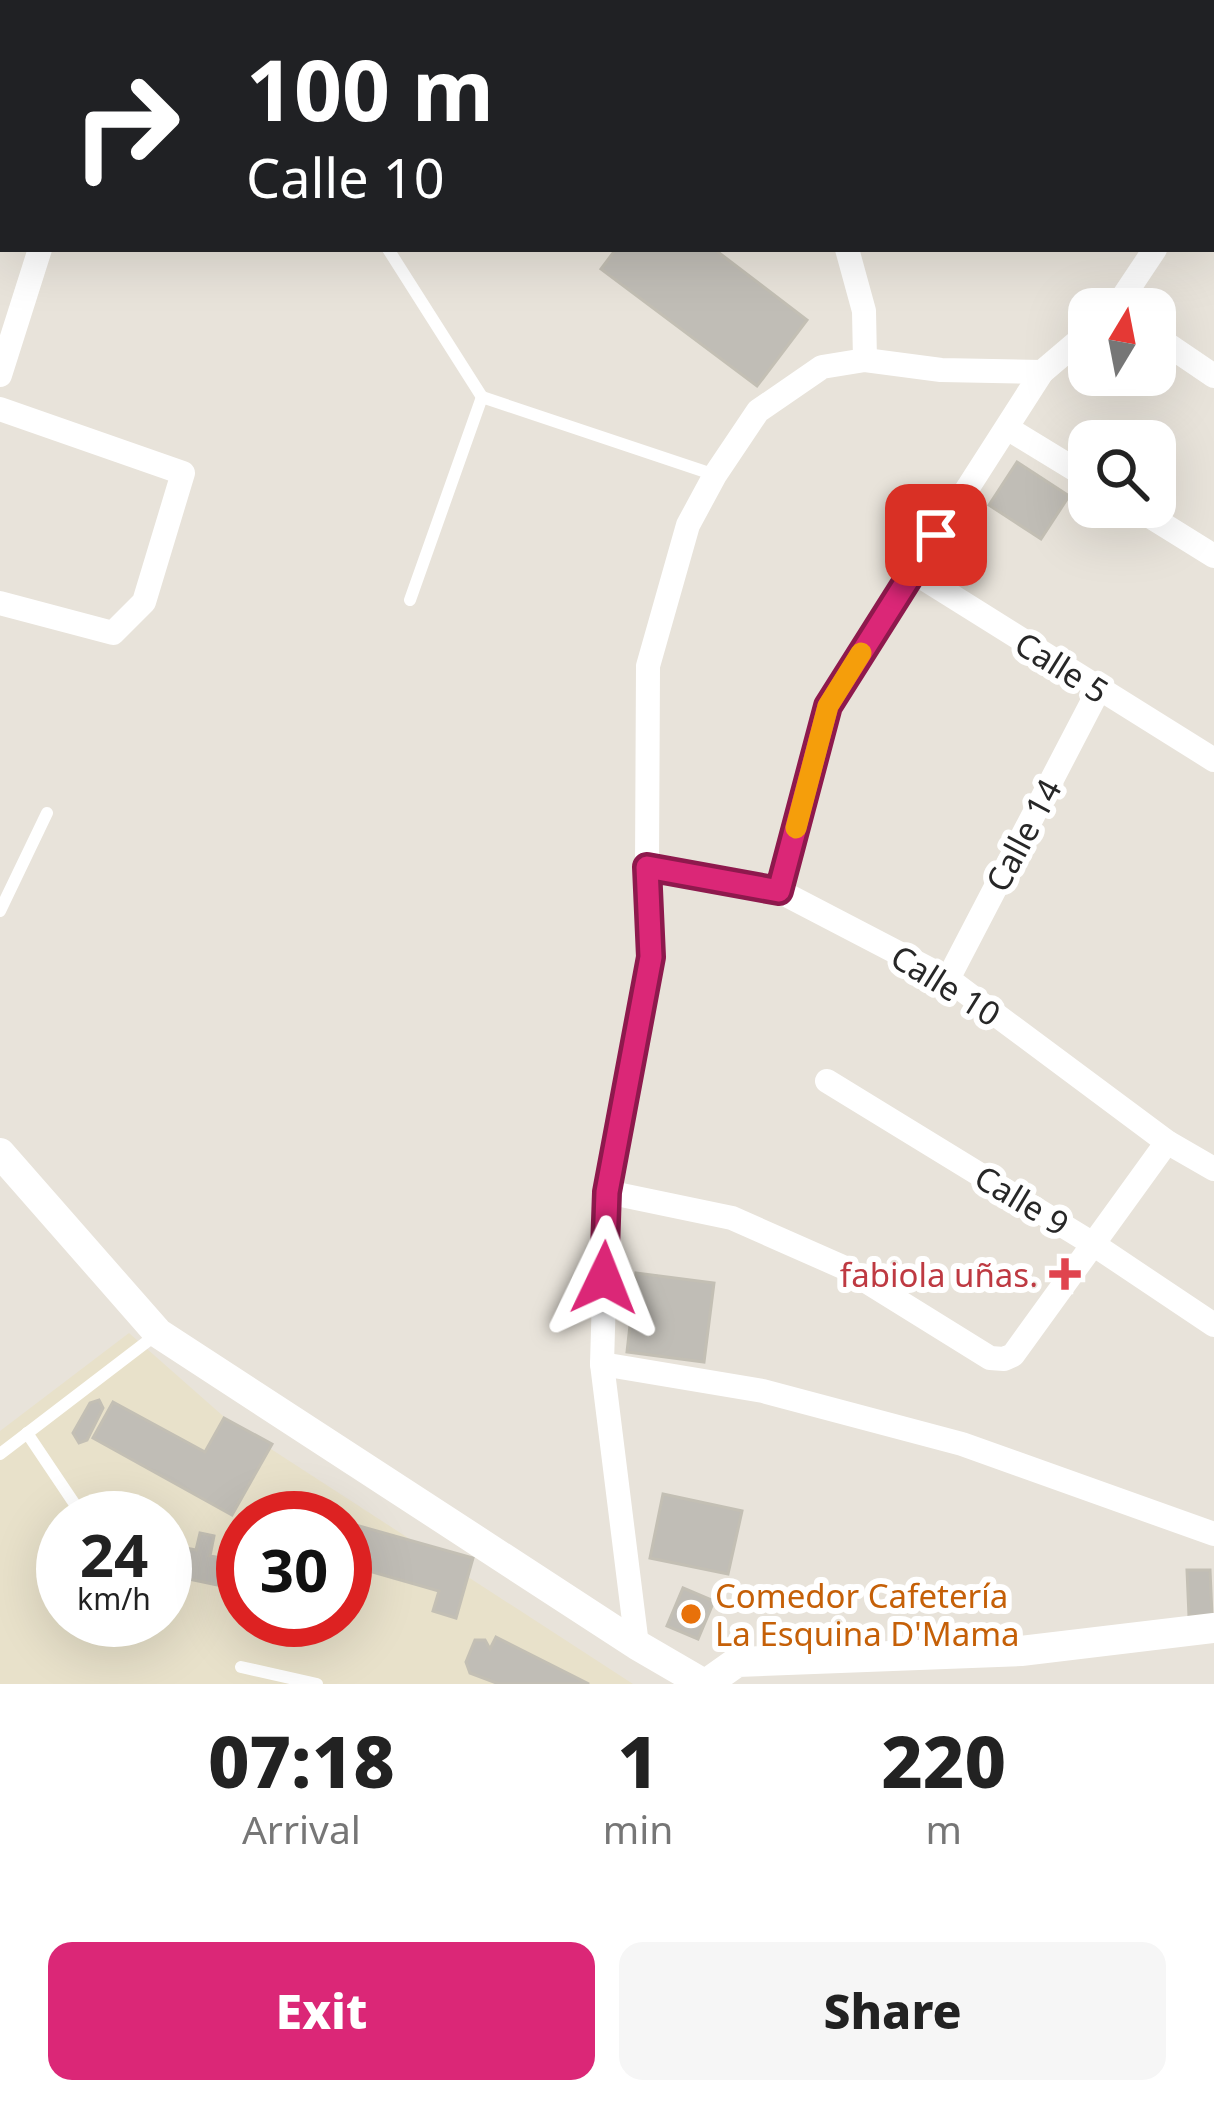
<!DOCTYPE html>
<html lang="en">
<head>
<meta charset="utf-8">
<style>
  body { margin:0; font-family:"Noto Sans",sans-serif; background:#f6f6f6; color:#222; height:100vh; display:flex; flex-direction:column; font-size:45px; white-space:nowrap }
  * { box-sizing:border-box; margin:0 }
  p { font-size:39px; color:#767676 }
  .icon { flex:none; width:66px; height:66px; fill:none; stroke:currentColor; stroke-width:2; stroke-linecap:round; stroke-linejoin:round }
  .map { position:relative; height:1684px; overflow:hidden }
  .drawer { display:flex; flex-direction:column; background:#fff; flex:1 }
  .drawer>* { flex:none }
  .banner { position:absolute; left:0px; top:0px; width:1215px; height:252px; box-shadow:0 12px 48px #0002; background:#202124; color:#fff; overflow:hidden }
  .needle { width:78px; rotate:10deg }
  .buttons { position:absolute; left:1068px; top:288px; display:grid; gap:24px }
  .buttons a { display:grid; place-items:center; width:108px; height:108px; border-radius:24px; background:#fff; box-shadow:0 12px 48px #0002; font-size:60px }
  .speed { position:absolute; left:36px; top:1491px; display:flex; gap:24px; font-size:60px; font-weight:700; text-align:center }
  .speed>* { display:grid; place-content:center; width:156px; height:156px; border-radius:50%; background:#fff; box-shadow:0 12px 48px #0002; line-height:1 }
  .speed small { font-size:30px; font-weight:400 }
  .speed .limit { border:18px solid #d22; background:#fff; color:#111 }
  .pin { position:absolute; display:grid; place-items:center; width:102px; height:102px; color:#fff; margin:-51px; border-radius:24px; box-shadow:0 6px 18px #0006 }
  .me { position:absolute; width:132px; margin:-66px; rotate:2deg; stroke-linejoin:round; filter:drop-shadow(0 0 9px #0008) }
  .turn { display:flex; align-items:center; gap:42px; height:252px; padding:0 48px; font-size:54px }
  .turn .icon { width:156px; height:156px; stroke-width:2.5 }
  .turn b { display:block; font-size:84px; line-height:102px }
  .eta { display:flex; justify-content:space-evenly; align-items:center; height:204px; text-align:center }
  .eta b { font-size:72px; font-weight:800; line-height:84px }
  .action { display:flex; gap:24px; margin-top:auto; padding:24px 48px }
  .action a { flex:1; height:138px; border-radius:24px; background:#db2777; color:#fff; font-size:48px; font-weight:800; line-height:138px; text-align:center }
  .action a+a { background:#f6f6f6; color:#222 }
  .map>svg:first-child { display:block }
  .education { fill:#e8e1ca; fill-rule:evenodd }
  .building { fill:#c0bdb6; stroke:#c3bfb4; stroke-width:3 }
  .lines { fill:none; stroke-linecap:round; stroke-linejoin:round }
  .service { stroke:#fff; stroke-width:12 }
  .minor { stroke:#fff; stroke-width:24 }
  .tertiary { stroke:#fff; stroke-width:30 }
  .route-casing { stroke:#8e194d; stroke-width:30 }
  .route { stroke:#db2777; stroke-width:21 }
  .slow { stroke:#f59e0b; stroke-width:21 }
  .health-dot { fill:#e0444e; stroke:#fff; stroke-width:4.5 }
  .food-dot { fill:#e8710a; stroke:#fff; stroke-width:4.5 }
  .labels { text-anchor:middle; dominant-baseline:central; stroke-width:12; stroke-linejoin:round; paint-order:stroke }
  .street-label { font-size:33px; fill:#272727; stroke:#fff }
  .health-label { font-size:33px; fill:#be3a42; stroke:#fff; text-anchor:end }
  .food-label { font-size:33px; fill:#c56008; stroke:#fff; text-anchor:start }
</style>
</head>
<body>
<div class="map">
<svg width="1214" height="1684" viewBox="0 0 1214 1684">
  <rect width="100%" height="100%" fill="#e8e3da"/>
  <path class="education" d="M129 1333 231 1423 633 1684H0V1431ZM63 1518H165V1620H63ZM243 1518H345V1620H243Z"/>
  <g class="building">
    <path d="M616 249H714L807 320 757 386 601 269Z"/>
    <path d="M1017 462 1069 496 1041 539 989 505Z"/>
    <path d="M636 1273 714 1283 704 1362 627 1352Z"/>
    <path d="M99 1400 103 1408 87 1440 79 1443 73 1433 90 1403Z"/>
    <path d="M113 1402 205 1452 224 1418 272 1444 232 1515 93 1438Z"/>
    <path d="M663 1494 742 1511 728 1574 650 1558Z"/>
    <path d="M271 1501 331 1518H249L258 1507 268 1514Z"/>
    <path d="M345 1522 473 1558 456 1618 433 1611 439 1591 345 1564Z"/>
    <path d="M200 1533 214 1536 210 1556 227 1559 222 1586 165 1574V1544L196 1550Z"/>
    <path d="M1187 1570H1210L1212 1615 1189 1616Z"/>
    <path d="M683 1588 714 1601 698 1639 667 1626Z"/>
    <path d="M496 1637 589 1684H499L470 1673 466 1662 475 1640H485L490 1649Z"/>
  </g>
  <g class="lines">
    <g class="service">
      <path d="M388 249 482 397"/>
      <path d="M410 600 482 397 715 475"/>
      <path d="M0 911 47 813"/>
      <path d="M27 1433 84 1518"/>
      <path d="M0 1454 157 1334"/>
      <path d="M241 1667 317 1684"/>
    </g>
    <g class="minor">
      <path d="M616 0 620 3"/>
      <path d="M751 3 753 0"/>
      <path d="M983 3 985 0"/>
      <path d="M0 32 3 34"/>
      <path d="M1212 172 1214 170"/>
      <path d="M0 189 3 190"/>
      <path d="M847 249 864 311 865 360"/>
      <path d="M1115 309 1155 249"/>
      <path d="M1155 336 1214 376"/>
      <path d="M0 375 40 249"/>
      <path d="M0 409 183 473 144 602 113 633 0 603"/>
      <path d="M1007 428 1089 478"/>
      <path d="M1135 507 1214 556"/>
      <path d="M912 571 1214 760"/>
      <path d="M647 867 779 891 948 979 1167 1142 1214 1169"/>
      <path d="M779 891 828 706 1042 372 1089 332"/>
      <path d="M948 979 1098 691"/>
      <path d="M827 1081 1093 1244 1214 1325"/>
      <path d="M607 1192 732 1218 845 1268 990 1358 1004 1359 1013 1355 1167 1142"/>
      <path d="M602 1364 763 1391 962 1444 1214 1534"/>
      <path d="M637 1645 602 1364 607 1192 651 957 647 867 648 666 688 525 715 475 758 411 822 367 865 360 941 370 1042 372"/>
    </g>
    <g class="tertiary">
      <path d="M0 1153 158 1333 637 1645 704 1684"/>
      <path d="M706 1684 737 1662 1021 1651 1214 1628"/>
    </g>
  </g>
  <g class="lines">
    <defs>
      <path id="route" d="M604 1278 607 1192 651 957 647 867 779 891 828 706 936 535"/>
    </defs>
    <use href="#route" class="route-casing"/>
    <use href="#route" class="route"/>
    <path class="slow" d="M796 828 828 706 861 653"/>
  </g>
  <path class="health-dot" d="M1059 1256h12v12h12v12h-12v12h-12v-12h-12v-12h12z"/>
  <circle class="food-dot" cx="691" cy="1614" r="12"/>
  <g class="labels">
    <g class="street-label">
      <text transform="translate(1062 667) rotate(32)">Calle 5</text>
      <text transform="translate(1023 835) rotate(-62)">Calle 14</text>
      <text transform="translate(946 985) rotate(32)">Calle 10</text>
      <text transform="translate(1022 1200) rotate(31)">Calle 9</text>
    </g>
    <g class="health-label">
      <text x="1038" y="1274">fabiola uñas.</text>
    </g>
    <g class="food-label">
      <text x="715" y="1595">Comedor Cafetería<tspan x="715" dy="38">La Esquina D'Mama</tspan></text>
    </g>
  </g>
</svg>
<div class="buttons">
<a><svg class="needle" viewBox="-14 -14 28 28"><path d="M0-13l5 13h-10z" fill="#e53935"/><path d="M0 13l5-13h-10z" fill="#767676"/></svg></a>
<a><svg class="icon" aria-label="search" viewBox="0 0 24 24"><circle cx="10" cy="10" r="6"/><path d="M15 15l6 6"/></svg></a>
</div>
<div class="speed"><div>24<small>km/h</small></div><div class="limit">30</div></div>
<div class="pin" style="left:936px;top:535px;background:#d93025"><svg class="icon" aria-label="arrive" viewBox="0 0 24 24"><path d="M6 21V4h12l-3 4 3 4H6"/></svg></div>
<svg class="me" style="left:604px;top:1278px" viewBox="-20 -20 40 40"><path d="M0-17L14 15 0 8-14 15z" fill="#db2777" stroke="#fff" stroke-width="4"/></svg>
<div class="banner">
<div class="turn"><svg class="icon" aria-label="right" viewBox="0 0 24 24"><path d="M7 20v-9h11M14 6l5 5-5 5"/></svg><div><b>100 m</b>Calle 10</div></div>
</div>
</div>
<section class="drawer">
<div class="eta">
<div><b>07:18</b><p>Arrival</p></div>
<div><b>1</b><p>min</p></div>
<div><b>220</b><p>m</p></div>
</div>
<div class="action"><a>Exit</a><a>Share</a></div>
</section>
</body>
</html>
